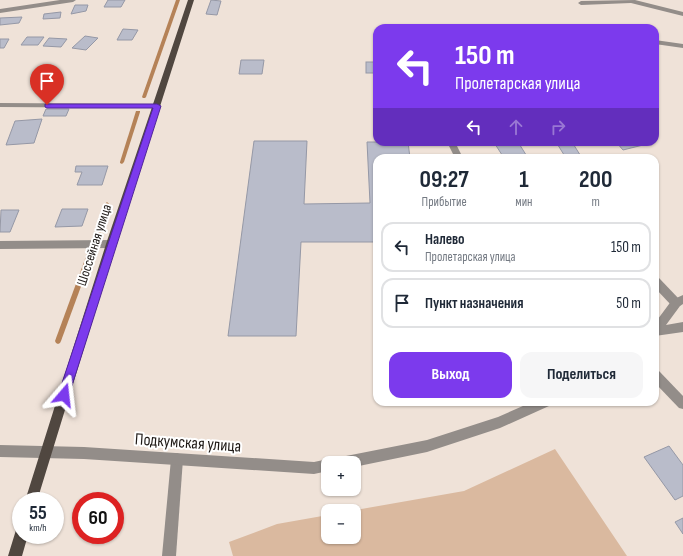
<!DOCTYPE html>
<html lang="ru">
<head>
<meta charset="utf-8">
<style>
  body { margin:0; font-family:"Sofia Sans Condensed",sans-serif; background:#f6f6f7; color:#1f2937; height:100vh; display:flex; flex-direction:column; font-size:15px; white-space:nowrap }
  * { box-sizing:border-box; margin:0 }
  p { font-size:13px; color:#747a83 }
  .icon { flex:none; width:22px; height:22px; fill:none; stroke:currentColor; stroke-width:2; stroke-linecap:round; stroke-linejoin:round }
  .map { position:relative; flex:1; overflow:hidden }
  .drawer { position:absolute; left:373px; top:154px; width:286px; height:252px; display:flex; flex-direction:column; background:#fff; border-radius:12px; box-shadow:0 1px 3px #0004 }
  .drawer>* { flex:none }
  .top-card { position:absolute; left:373px; top:24px; width:286px; height:122px; border-radius:12px; box-shadow:0 1px 3px #0004; background:#7c3aed; color:#fff; overflow:hidden }
  .tools { position:absolute; left:321px; top:456px; display:grid; gap:8px }
  .tools a { display:grid; place-items:center; width:40px; height:40px; border-radius:8px; background:#fff; box-shadow:0 1px 3px #0004; font-size:20px }
  .speed { position:absolute; left:12px; top:492px; display:flex; gap:8px; font-size:20px; font-weight:700; text-align:center }
  .speed>* { display:grid; place-content:center; width:52px; height:52px; border-radius:50%; background:#fff; box-shadow:0 1px 3px #0004; line-height:1 }
  .speed small { font-size:10px; font-weight:400 }
  .speed .limit { border:6px solid #d22; background:#fff; color:#111 }
  .pin { position:absolute; display:grid; place-items:center; width:34px; height:34px; color:#fff; margin:-41px -17px; border-radius:50% 50% 50% 0; rotate:-45deg; box-shadow:0 0 4px #0007 }
  .pin .icon { rotate:45deg }
  .me { position:absolute; width:44px; margin:-22px; rotate:17deg; stroke-linejoin:round; filter:drop-shadow(0 0 3px #0008) }
  .turn { display:flex; align-items:center; gap:14px; height:84px; padding:0 16px; font-size:18px }
  .turn .icon { width:52px; height:52px; stroke-width:2.5 }
  .turn b { display:block; font-size:28px; line-height:34px }
  .lanes { display:flex; align-items:center; height:38px; padding:0 16px; background:#0003; justify-content:center; gap:20px; direction:ltr }
  .lanes .off { opacity:.35 }
  .eta { display:flex; justify-content:space-evenly; align-items:center; height:68px; text-align:center }
  .eta b { font-size:24px; font-weight:700; line-height:28px }
  .primary-button { display:flex; gap:8px; margin-top:auto; padding:8px 16px }
  .primary-button a { flex:1; height:46px; border-radius:12px; background:#7c3aed; color:#fff; font-size:16px; font-weight:700; line-height:46px; text-align:center }
  .primary-button a+a { background:#f6f6f7; color:#1f2937 }
  ul { padding:0; list-style:none }
  li { display:flex; align-items:center; gap:12px; height:50px; margin:0 8px 6px; padding:0 8px; border:2px solid #e0e1e3; border-radius:12px }
  li div { flex:1 }
  li b { display:block; font-size:15px }
  li em { font-style:normal }
  .map>svg:first-child { display:block }
  .green { fill:#dab99f }
  .lines { fill:none; stroke-linecap:round; stroke-linejoin:round }
  .stream { fill:#b58257; fill-rule:evenodd }
  .building { fill:#b9bcca; stroke:#9598a6 }
  .lane { fill:#938d89; fill-rule:evenodd }
  .street { fill:#938d89; fill-rule:evenodd }
  .primary { fill:#504740; fill-rule:evenodd }
  .route { fill:#7c3aed; stroke:#51269a }
  .labels { text-anchor:middle; dominant-baseline:central; stroke-width:4; stroke-linejoin:round; paint-order:stroke }
  .street-label { font-size:14px; fill:#1e1916; stroke:#fff }
  .near-street-label { font-size:17px; fill:#1e1916; stroke:#fff }
</style>
</head>
<body>
<div class="map">
<svg width="683" height="556" viewBox="0 0 683 556">
  <rect width="100%" height="100%" fill="#efe2d8"/>
  <path class="green" d="M555 449 627 556H233L229 542 277 524 328 515V537H354V511H350L464 491Z"/>
  <g class="lines">
    <g class="stream">
      <path d="M176 0H180L146 97 145 98H143L142 97Z"/>
      <path d="M136 111H140V112L124 162 122 164 120 163V162Z"/>
      <path d="M107 202 109 204 101 232 100 233H96L95 232 105 204Z"/>
      <path d="M91 249 94 251 61 341 60 343 58 344 56 343 55 341 88 251Z"/>
    </g>
  </g>
  <g class="building">
    <path d="M108 0H125L121 7H104Z"/>
    <path d="M211 0 221 1 217 15 206 14Z"/>
    <path d="M75 5H88L86 11 71 14Z"/>
    <path d="M61 12 60 18 43 19 44 14Z"/>
    <path d="M22 17 19 23 0 25V18Z"/>
    <path d="M123 29 138 30 132 40H117Z"/>
    <path d="M85 36 98 38 86 50 72 48Z"/>
    <path d="M27 37H44L38 45H21Z"/>
    <path d="M49 38 67 39 61 47 43 46Z"/>
    <path d="M0 39H9L4 48H0Z"/>
    <path d="M241 60H264L262 74H239Z"/>
    <rect x="366" y="62" width="11" height="11"/>
    <path d="M46 109H69L66 116H43Z"/>
    <path d="M42 119 34 143 6 145 15 121Z"/>
    <path d="M254 141H307L304 204 370 203 367 142H408L410 158H377V300L374 242H301L296 336H228Z"/>
    <path d="M506 142H518L528 158H504L495 144Z"/>
    <path d="M556 142H572L582 158H566Z"/>
    <path d="M616 142H641L643 145 623 150Z"/>
    <path d="M76 166H108L102 185H77L82 172H75Z"/>
    <path d="M62 209H88L82 226 55 227Z"/>
    <path d="M1 210H19L10 232H0Z"/>
    <path d="M669 446 683 465V496L675 500 644 457Z"/>
    <path d="M683 518V534L675 522Z"/>
  </g>
  <g class="lines">
    <g class="lane">
      <path d="M635 0 683 12V16L631 3 581 5 578 3 581 1Z"/>
      <path d="M655 277 659 278 680 300 681 303 680 306H672L655 288Z"/>
      <path d="M177 453 181 455 183 459 176 556H162L171 459 173 455Z"/>
    </g>
    <g class="street">
      <path d="M60 0H76L73 2 0 13V9Z"/>
      <path d="M655 40 683 44V48L655 44Z"/>
      <path d="M0 103 157 104 161 106 157 108 0 107Z"/>
      <path d="M447 142H455L463 158H455Z"/>
      <path d="M111 240 116 244 111 248 0 249V241Z"/>
      <path d="M683 295V304L680 306 666 325 683 322V332L655 336V323L672 300Z"/>
      <path d="M655 370 659 371 683 396V409L679 408 655 383Z"/>
      <path d="M532 402H551L549 406 500 428 427 452 354 467V463H335L337 459 341 457 427 440 498 417Z"/>
      <path d="M0 445 84 447 314 462 328 459 332 461 333 463H328V471L314 474 84 459 0 457Z"/>
    </g>
    <g class="primary">
      <path d="M188 0H194L116 244 37 501H25L106 244Z"/>
      <path d="M21 528V535H28L22 556H8L16 530Z"/>
    </g>
  </g>
  <path class="route" d="M45 104H157L161 106 69 395 67 398 64 400 60 398 58 395 153 108H47L45 107Z"/>
  <g class="labels">
    <g class="street-label">
      <text transform="translate(94 245) rotate(-72)">Шоссейная улица</text>
    </g>
    <g class="near-street-label">
      <text transform="translate(188 443) rotate(4)">Подкумская улица</text>
    </g>
  </g>
</svg>
<div class="tools">
<a>+</a>
<a>−</a>
</div>
<div class="speed"><div>55<small>km/h</small></div><div class="limit">60</div></div>
<div class="pin" style="left:47px;top:105px;background:#d93025"><svg class="icon" aria-label="arrive" viewBox="0 0 24 24"><path d="M6 21V4h12l-3 4 3 4H6"/></svg></div>
<svg class="me" style="left:64px;top:395px" viewBox="-20 -20 40 40"><path d="M0-17L14 15 0 8-14 15z" fill="#7c3aed" stroke="#fff" stroke-width="4"/></svg>
<div class="top-card">
<div class="turn"><svg class="icon" aria-label="left" viewBox="0 0 24 24"><path d="M17 20v-9H6M10 6l-5 5 5 5"/></svg><div><b>150 m</b>Пролетарская улица</div></div>
<div class="lanes"><svg class="icon" aria-label="left" viewBox="0 0 24 24"><path d="M17 20v-9H6M10 6l-5 5 5 5"/></svg><svg class="icon off" aria-label="ahead" viewBox="0 0 24 24"><path d="M12 20V5M6 11l6-6 6 6"/></svg><svg class="icon off" aria-label="right" viewBox="0 0 24 24"><path d="M7 20v-9h11M14 6l5 5-5 5"/></svg></div>
</div>
<section class="drawer">
<div class="eta">
<div><b>09:27</b><p>Прибытие</p></div>
<div><b>1</b><p>мин</p></div>
<div><b>200</b><p>m</p></div>
</div>
<ul>
<li><svg class="icon" aria-label="left" viewBox="0 0 24 24"><path d="M17 20v-9H6M10 6l-5 5 5 5"/></svg><div><b>Налево</b><p>Пролетарская улица</p></div><em>150 m</em></li>
<li><svg class="icon" aria-label="arrive" viewBox="0 0 24 24"><path d="M6 21V4h12l-3 4 3 4H6"/></svg><div><b>Пункт назначения</b></div><em>50 m</em></li>
</ul>
<div class="primary-button"><a>Выход</a><a>Поделиться</a></div>
</section>
</div>
</body>
</html>
